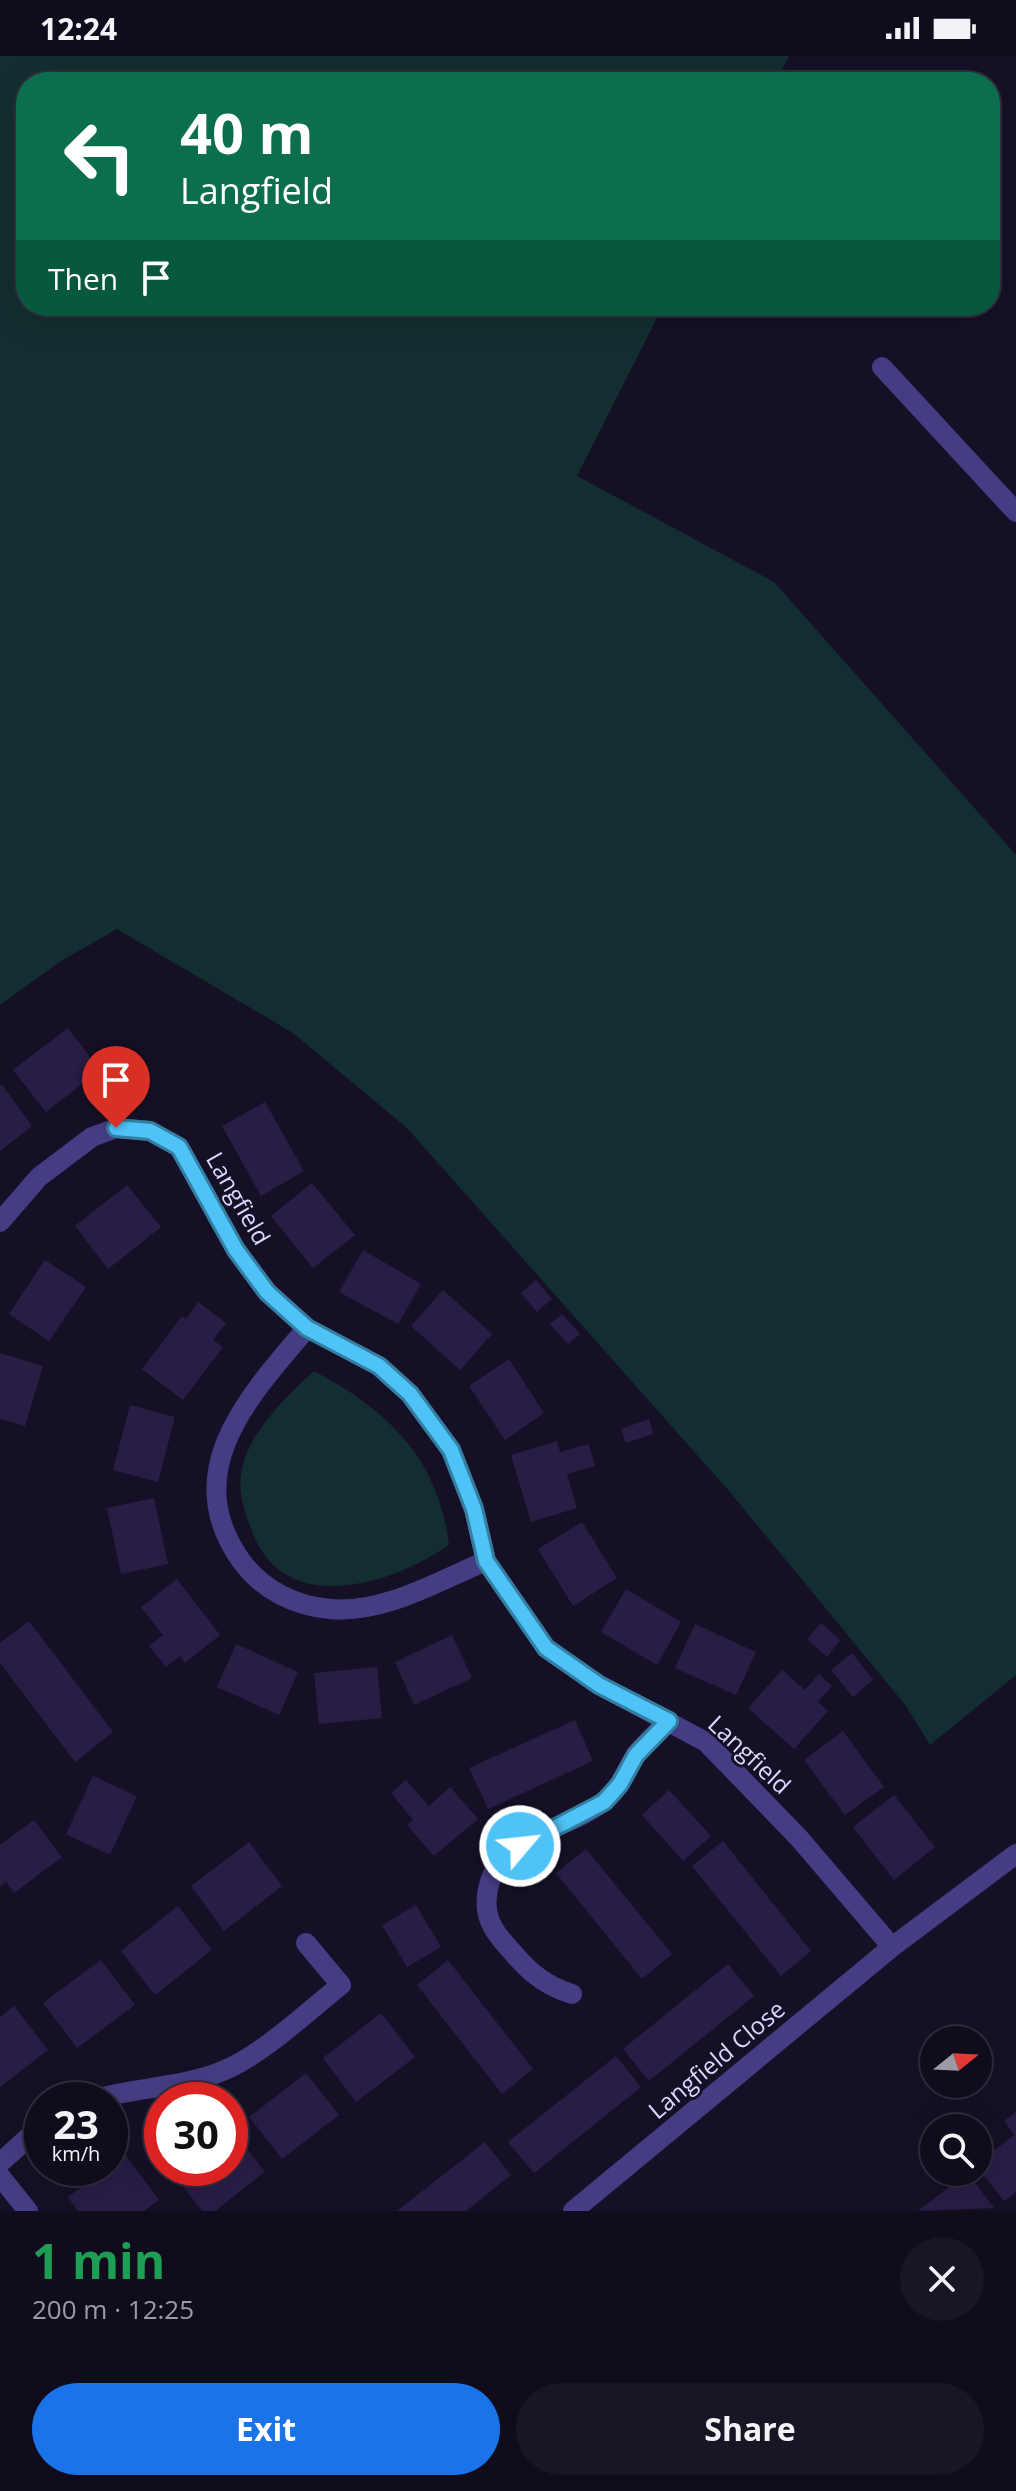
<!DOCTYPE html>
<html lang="en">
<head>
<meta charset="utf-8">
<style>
  body { margin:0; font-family:"Open Sans",sans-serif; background:#191525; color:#f1f3f6; height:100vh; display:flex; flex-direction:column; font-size:30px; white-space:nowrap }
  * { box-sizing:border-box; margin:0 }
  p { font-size:26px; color:#9c9ba3 }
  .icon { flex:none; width:44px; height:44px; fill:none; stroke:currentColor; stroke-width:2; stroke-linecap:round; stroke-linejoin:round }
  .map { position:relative; height:2155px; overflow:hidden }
  .side { display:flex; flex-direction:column; background:#100c1c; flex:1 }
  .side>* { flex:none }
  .hud { position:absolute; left:16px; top:16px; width:984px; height:244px; border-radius:32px; box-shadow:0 8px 32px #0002,0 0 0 2px #302c3b; background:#0b6e4f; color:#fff; overflow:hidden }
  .needle { width:52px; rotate:72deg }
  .controls { position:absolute; left:920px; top:1970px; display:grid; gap:16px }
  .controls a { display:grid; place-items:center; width:72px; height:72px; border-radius:50%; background:#100c1c; box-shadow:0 8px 32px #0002,0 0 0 2px #302c3b; font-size:40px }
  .speed { position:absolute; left:24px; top:2026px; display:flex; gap:16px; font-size:40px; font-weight:700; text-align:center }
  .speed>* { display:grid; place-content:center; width:104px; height:104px; border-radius:50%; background:#100c1c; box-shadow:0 8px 32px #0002,0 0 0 2px #302c3b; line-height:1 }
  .speed small { font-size:20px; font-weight:400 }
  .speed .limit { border:12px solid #d22; background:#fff; color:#111 }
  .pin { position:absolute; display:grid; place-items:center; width:68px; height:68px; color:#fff; margin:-82px -34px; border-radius:50% 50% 50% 0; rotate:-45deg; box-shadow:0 0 8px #0007 }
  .pin .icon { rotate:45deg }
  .me { position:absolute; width:88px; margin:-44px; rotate:62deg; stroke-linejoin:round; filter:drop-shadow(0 0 6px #0008) }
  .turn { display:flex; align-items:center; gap:28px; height:168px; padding:0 32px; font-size:36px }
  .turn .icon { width:104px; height:104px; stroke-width:2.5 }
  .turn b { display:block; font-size:56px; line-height:68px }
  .then { display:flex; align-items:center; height:76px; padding:0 32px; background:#0003; gap:16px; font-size:30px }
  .round { display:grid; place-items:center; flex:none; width:84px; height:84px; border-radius:42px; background:#191525 }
  .overview { display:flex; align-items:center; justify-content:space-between; height:136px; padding:0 32px }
  h1 { font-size:48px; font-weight:700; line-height:60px; color:#1e9e55 }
  .button { display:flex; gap:16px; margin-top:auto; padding:16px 32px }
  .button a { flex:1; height:92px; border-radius:48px; background:#1a73e8; color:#fff; font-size:32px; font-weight:700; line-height:92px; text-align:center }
  .button a+a { background:#191525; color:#f1f3f6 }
  .status { display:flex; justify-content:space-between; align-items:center; height:56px; padding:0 40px; background:#100c1c; direction:ltr }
  .status svg { height:22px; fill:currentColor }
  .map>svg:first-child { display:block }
  .green { fill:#132e30 }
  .building { fill:#291d46 }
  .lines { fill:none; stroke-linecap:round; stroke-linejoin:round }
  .minor { stroke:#453d83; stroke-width:20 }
  .route-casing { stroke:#337fa1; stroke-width:20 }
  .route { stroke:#4fc3f7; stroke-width:14 }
  .labels { text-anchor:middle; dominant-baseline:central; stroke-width:6; stroke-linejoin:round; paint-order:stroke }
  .street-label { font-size:24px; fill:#ded6fe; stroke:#161026 }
</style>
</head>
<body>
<div class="status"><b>12:24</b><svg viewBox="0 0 49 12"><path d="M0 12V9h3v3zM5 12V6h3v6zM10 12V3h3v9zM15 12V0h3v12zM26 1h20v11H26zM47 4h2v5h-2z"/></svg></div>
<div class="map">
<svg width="1016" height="2155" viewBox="0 0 1016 2155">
  <rect width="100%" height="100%" fill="#161026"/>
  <g class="green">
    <path d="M0 0H789L776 26H26V250H663L577 420 774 526 1016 799V1619L930 1689 906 1650 729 1435 407 1072 293 977 117 873 61 905 0 949Z"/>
    <path d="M314 1315C389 1355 438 1402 449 1489 393 1528 287 1562 253 1478 246 1460 238 1439 241 1419 246 1378 286 1341 314 1315Z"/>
  </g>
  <g class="building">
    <path d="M68 972 100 1014 46 1056 13 1014Z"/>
    <path d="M2 1029 32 1070 0 1095V1030Z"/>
    <path d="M265 1046 304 1115 261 1140 222 1070Z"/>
    <path d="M312 1127 355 1179 313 1212 271 1160Z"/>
    <path d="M127 1129 161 1171 108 1213 75 1170Z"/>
    <path d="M363 1194 421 1228 398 1268 339 1236Z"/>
    <path d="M45 1204 86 1231 49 1285 9 1258Z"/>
    <path d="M536 1224 552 1243 537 1256 521 1237Z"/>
    <path d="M443 1234 492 1278 460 1314 411 1270Z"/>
    <path d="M198 1246 226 1267 213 1284 223 1291 183 1344 142 1313 182 1260 186 1263Z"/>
    <path d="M562 1258 580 1278 568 1288 550 1268Z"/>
    <path d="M0 1297 43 1310 25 1370 0 1363Z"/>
    <path d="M509 1303 544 1357 505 1384 469 1330Z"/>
    <path d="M130 1349 175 1361 158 1426 113 1414Z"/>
    <path d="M649 1363 653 1378 626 1387 621 1373Z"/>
    <path d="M557 1385 560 1396 589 1388 595 1410 567 1418 577 1452 531 1466 511 1399Z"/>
    <path d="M154 1442 168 1508 121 1518 107 1452Z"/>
    <path d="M582 1466 617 1522 573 1550 538 1493Z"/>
    <path d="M177 1523 220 1579 185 1607 180 1600 166 1611 149 1590 163 1579 141 1551Z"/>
    <path d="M626 1533 681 1566 657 1609 601 1576Z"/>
    <path d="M29 1565 113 1676 75 1706 0 1607V1587Z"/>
    <path d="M821 1567 840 1584 827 1601 807 1583Z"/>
    <path d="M695 1568 756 1596 736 1639 675 1612Z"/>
    <path d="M452 1579 472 1622 414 1649 395 1606Z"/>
    <path d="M236 1588 298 1616 279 1659 217 1631Z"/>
    <path d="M852 1597 873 1624 853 1641 831 1614Z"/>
    <path d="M377 1611 382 1662 319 1668 314 1617Z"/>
    <path d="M782 1614 805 1634 819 1618 832 1630 818 1646 828 1655 794 1693 748 1652Z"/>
    <path d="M575 1664 593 1705 488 1753 469 1712Z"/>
    <path d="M843 1675 884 1731 845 1759 804 1704Z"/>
    <path d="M93 1720 137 1740 110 1799 66 1778Z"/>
    <path d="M406 1724 429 1750 450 1731 478 1763 434 1800 407 1769 413 1764 391 1737Z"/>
    <path d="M669 1734 711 1780 683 1805 642 1759Z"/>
    <path d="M894 1739 935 1791 894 1824 853 1771Z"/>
    <path d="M34 1764 62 1801 14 1837 6 1826 0 1831V1789Z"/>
    <path d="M723 1785 811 1895 781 1920 692 1810Z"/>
    <path d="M249 1786 282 1830 224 1875 191 1830Z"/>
    <path d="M586 1793 672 1898 642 1923 556 1817Z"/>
    <path d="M416 1849 441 1891 407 1911 382 1869Z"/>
    <path d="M178 1850 212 1894 155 1939 121 1895Z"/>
    <path d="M101 1904 135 1949 77 1992 43 1947Z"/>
    <path d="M448 1904 533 2013 502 2038 417 1929Z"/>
    <path d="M728 1908 754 1940 649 2025 623 1993Z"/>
    <path d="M14 1950 48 1994 0 2031V1961Z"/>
    <path d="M381 1957 415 2001 356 2046 323 2002Z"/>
    <path d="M616 2000 641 2031 534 2117 508 2086Z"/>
    <path d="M306 2017 339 2059 282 2103 249 2061Z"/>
    <path d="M1016 2056V2136L1004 2145 978 2112V2107L1014 2079 1004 2065Z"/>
    <path d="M230 2071 265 2116 215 2155H202L172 2116 178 2112H230Z"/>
    <path d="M485 2086 511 2119 466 2155H397Z"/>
    <path d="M125 2098 159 2144 144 2155H78L68 2141Z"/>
    <path d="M968 2117 994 2152 918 2155 927 2148Z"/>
  </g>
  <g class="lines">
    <g class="minor">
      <path d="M882 311 1016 456"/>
      <path d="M0 1166 39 1121 92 1081 116 1072 150 1075 179 1091 236 1194 267 1236 307 1272 379 1310 410 1338 451 1394 474 1453 486 1505 546 1592 599 1629 706 1686 799 1782 892 1891"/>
      <path d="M307 1272C249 1340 177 1416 242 1506 263 1534 295 1550 330 1553 384 1558 438 1525 486 1505"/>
      <path d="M572 1938C539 1928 523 1909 501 1883 488 1867 484 1853 488 1833 499 1778 566 1776 604 1745 620 1733 625 1716 635 1700 644 1687 658 1676 669 1665"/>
      <path d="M91 2044C135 2031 183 2032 225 2014 264 1997 307 1956 341 1929L306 1887"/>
      <path d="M0 2107 42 2069"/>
      <path d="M0 2120 28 2155"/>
      <path d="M573 2155 892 1891 1016 1798"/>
    </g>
  </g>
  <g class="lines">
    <defs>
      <path id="route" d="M116 1072 150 1075 179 1091 236 1194 267 1236 307 1272 379 1310 410 1338 451 1394 474 1453 486 1505 546 1592 599 1629 669 1665 636 1699 620 1728 604 1746 520 1790"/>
    </defs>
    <use href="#route" class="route-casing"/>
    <use href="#route" class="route"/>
  </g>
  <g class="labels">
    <g class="street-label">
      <text transform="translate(239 1142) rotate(60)">Langfield</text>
      <text transform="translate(750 1698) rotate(43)">Langfield</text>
      <text transform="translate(716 2003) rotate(-40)">Langfield Close</text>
    </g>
  </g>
</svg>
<div class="controls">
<a><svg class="needle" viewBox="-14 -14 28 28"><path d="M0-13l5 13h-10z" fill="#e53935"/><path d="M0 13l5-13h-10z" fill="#9c9ba3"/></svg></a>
<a><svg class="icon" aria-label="search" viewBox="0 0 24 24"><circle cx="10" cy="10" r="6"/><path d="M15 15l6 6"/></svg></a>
</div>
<div class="speed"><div>23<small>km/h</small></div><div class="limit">30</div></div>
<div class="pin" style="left:116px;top:1072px;background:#d93025"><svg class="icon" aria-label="arrive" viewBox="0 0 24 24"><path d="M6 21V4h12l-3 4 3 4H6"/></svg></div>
<svg class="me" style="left:520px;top:1790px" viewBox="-20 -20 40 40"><circle r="17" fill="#4fc3f7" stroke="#fff" stroke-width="3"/><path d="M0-11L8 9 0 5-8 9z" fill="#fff"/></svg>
<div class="hud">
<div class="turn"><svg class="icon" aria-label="left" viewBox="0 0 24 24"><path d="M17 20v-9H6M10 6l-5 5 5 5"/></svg><div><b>40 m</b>Langfield</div></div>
<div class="then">Then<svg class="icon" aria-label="arrive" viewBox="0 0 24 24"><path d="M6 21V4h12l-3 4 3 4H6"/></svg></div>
</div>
</div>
<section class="side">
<div class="overview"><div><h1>1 min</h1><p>200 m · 12:25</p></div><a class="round"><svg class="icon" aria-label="close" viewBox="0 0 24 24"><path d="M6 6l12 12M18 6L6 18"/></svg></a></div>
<div class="button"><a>Exit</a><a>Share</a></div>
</section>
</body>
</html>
